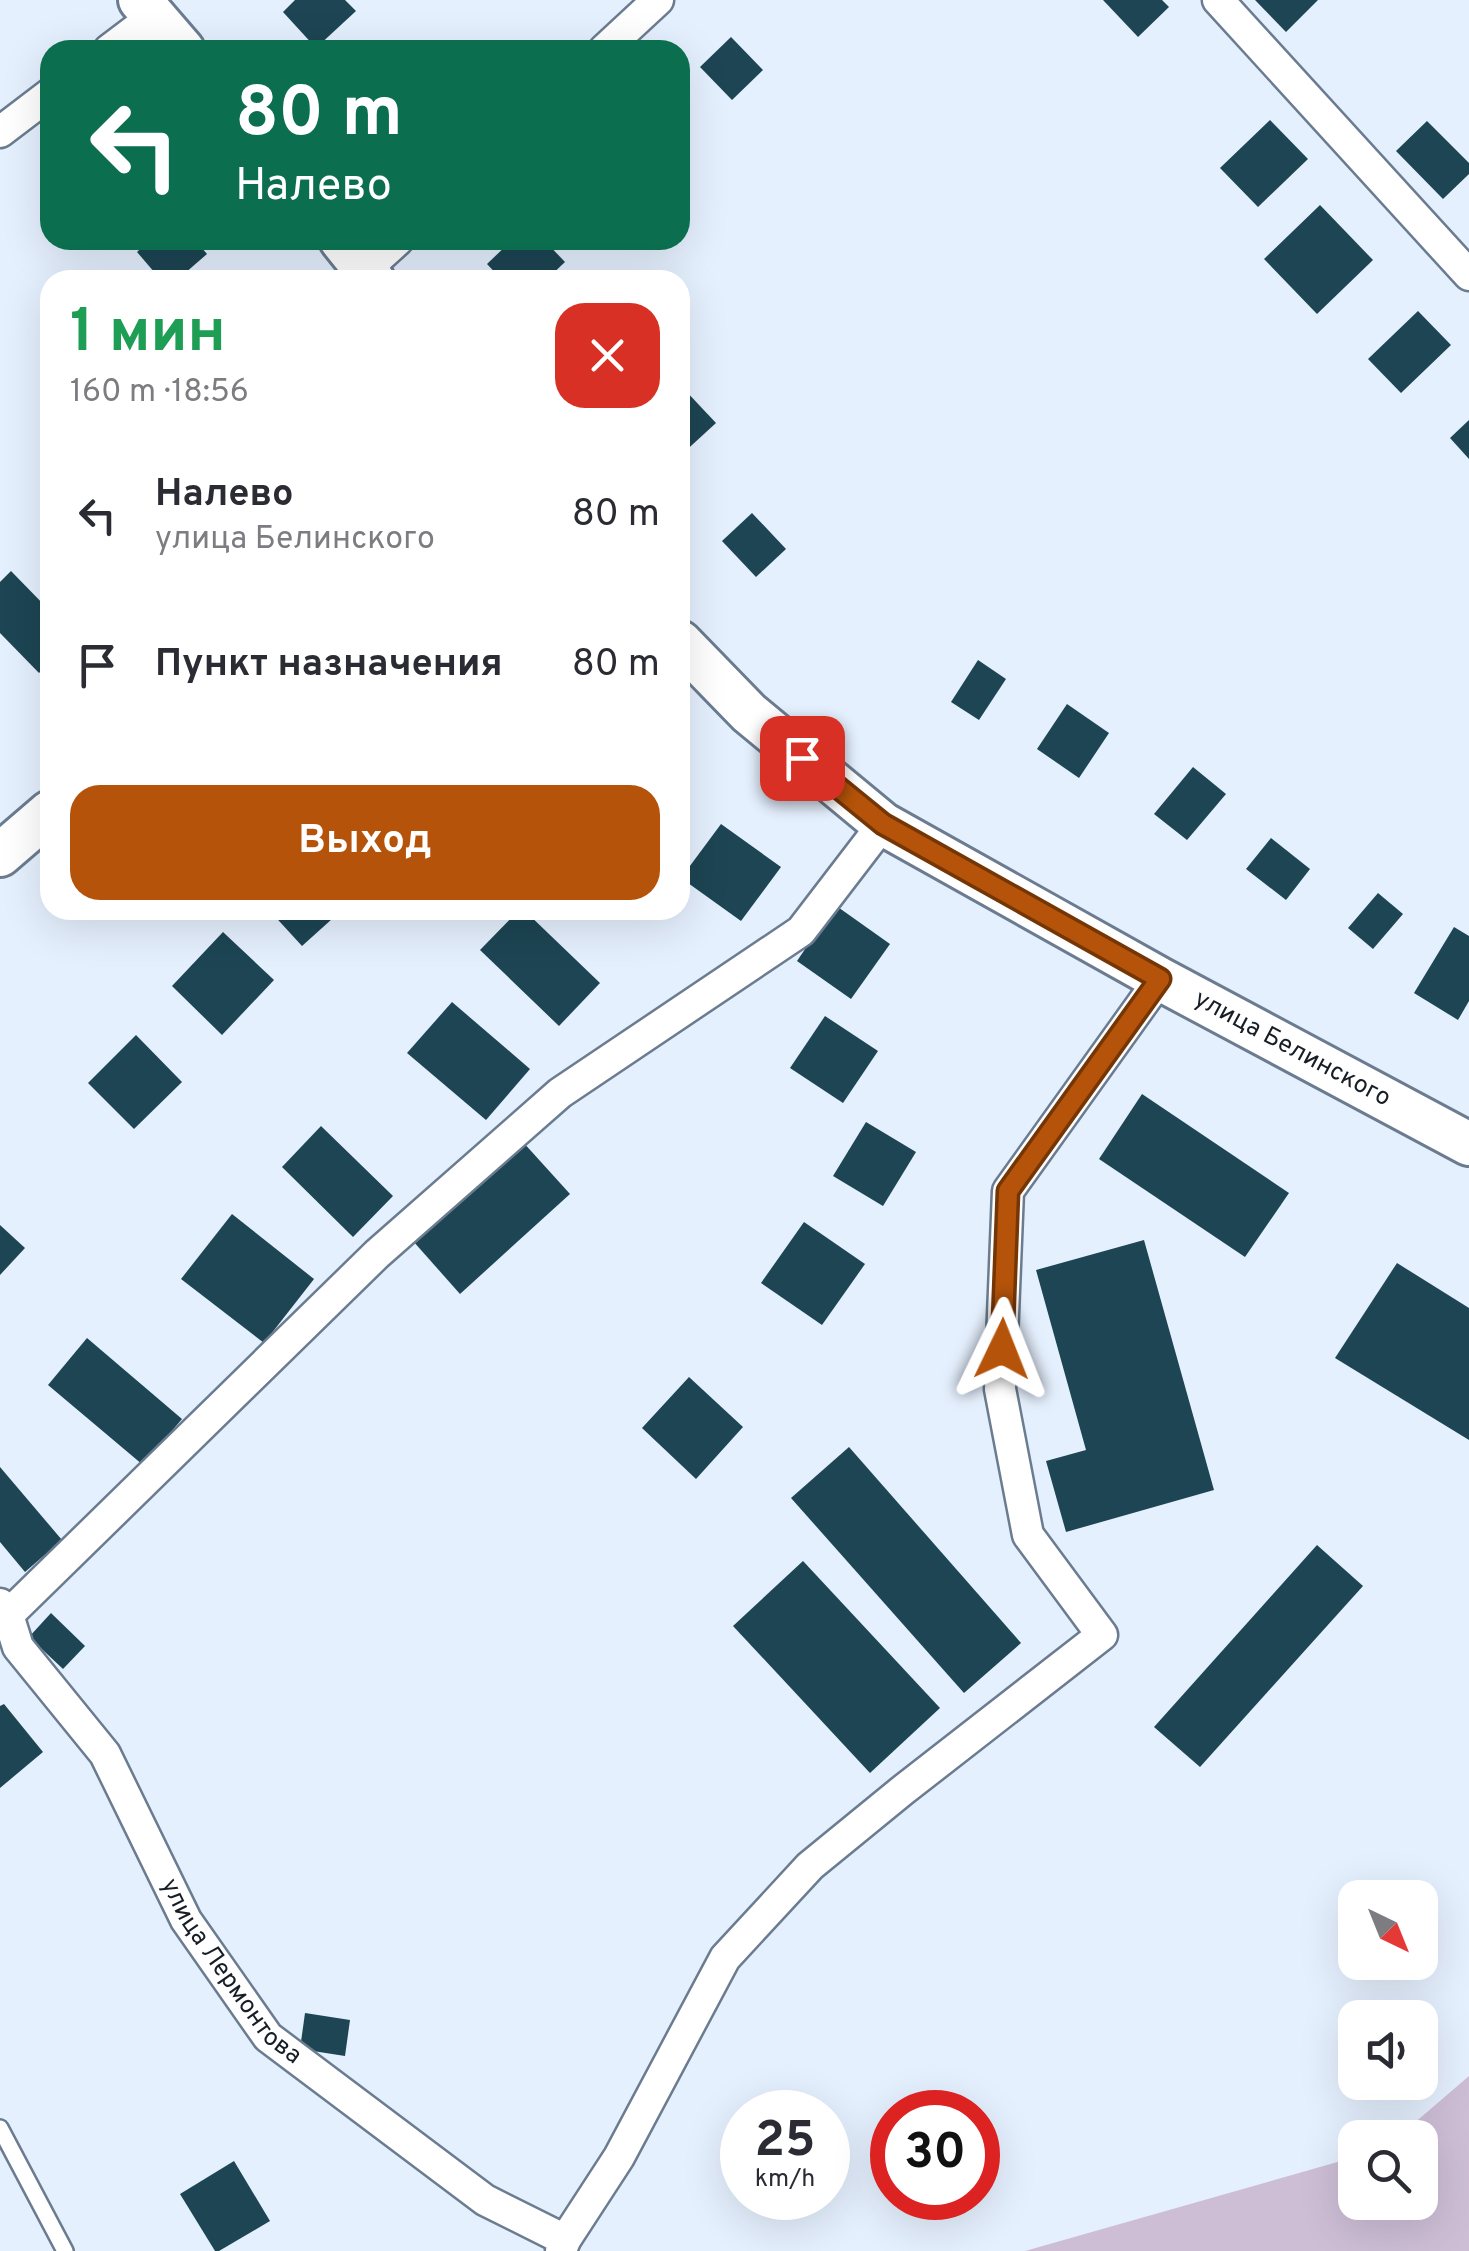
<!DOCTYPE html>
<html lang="ru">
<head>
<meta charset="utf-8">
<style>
  body { margin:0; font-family:Overpass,sans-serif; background:#f7f7f7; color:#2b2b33; height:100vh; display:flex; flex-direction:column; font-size:38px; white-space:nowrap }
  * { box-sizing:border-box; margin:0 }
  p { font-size:32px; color:#7c7c81 }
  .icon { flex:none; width:55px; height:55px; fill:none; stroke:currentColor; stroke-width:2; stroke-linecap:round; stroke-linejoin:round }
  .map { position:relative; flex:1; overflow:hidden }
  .side { position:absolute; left:40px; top:270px; width:650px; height:650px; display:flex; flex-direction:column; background:#fff; border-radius:30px; box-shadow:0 10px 40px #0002 }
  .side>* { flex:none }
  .guide { position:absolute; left:40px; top:40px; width:650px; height:210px; border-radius:30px; box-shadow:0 10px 40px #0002; background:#0b6e4f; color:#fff; overflow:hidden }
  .needle { width:65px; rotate:137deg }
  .buttons { position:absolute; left:1338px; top:1880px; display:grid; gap:20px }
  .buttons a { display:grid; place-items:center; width:100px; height:100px; border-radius:20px; background:#fff; box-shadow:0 10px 40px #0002; font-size:50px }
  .speed { position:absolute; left:720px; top:2090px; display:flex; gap:20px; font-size:50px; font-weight:700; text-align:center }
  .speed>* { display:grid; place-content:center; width:130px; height:130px; border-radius:50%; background:#fff; box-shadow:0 10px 40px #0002; line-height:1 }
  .speed small { font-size:25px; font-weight:400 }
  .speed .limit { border:15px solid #d22; background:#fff; color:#111 }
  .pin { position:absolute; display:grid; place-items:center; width:85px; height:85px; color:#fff; margin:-42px; border-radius:20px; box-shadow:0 5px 15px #0006 }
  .me { position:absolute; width:110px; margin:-55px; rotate:2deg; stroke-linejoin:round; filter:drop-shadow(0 0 8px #0008) }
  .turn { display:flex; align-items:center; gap:35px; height:210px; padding:0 30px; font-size:45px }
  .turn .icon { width:130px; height:130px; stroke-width:2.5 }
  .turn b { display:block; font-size:70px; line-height:85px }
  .round { display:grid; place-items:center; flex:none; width:105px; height:105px; border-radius:30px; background:#f7f7f7 }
  .summary { display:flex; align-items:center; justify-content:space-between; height:170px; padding:0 30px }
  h1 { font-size:60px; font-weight:700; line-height:75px; color:#1e9e55 }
  .primary-button { display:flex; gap:20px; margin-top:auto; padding:20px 30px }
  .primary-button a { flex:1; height:115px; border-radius:30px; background:#b45309; color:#fff; font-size:40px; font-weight:700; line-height:115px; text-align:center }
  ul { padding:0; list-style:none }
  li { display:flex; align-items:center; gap:30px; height:150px; padding:0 30px }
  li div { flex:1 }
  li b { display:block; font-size:38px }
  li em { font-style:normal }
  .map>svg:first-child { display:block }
  .green { fill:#cdbed6 }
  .building { fill:#1d4553 }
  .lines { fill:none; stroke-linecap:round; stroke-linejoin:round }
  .lane-casing { stroke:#6b7c90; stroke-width:20 }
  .street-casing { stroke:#6b7c90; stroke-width:35 }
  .secondary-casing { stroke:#6b7c90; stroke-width:48 }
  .lane { stroke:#fff; stroke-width:15 }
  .street { stroke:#fff; stroke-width:30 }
  .secondary { stroke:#fff; stroke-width:42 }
  .route-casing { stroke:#753606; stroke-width:25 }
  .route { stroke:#b45309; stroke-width:18 }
  .labels { text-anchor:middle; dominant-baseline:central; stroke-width:10; stroke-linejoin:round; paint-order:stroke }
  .street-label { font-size:25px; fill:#161d25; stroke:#fcfcfc }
</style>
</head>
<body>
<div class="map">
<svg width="1469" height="2251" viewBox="0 0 1469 2251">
  <rect width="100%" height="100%" fill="#e5f0fe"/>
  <path class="green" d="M1469 2076V2251H1025L1355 2157V2202H1420V2138L1398 2137Z"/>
  <g class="building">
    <path d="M295 0H345L356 11 316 48 283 12Z"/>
    <path d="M1103 0H1162L1169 7 1138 37Z"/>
    <path d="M1255 0H1318L1286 32Z"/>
    <path d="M731 37 763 70 732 100 700 67Z"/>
    <path d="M1270 120 1308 159 1258 207 1220 168Z"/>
    <path d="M1427 121 1469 163V174L1443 199 1396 151Z"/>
    <path d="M1320 205 1373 260 1317 314 1264 259Z"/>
    <path d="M150 240H195L207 254 177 280H161L137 252Z"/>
    <path d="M512 240H544L565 262 546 280H502L487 264Z"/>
    <path d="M1418 311 1451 345 1401 393 1368 359Z"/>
    <path d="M684 389 716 423 680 456V393Z"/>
    <path d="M1469 420V459L1450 438Z"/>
    <path d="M752 513 786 549 756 577 722 541Z"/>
    <path d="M11 571 50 611V662L39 673 0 633V582Z"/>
    <path d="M978 660 1006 679 979 720 951 702Z"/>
    <path d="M1067 704 1109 733 1079 778 1037 749Z"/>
    <path d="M1193 767 1226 794 1187 840 1154 814Z"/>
    <path d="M721 824 781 867 741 921 681 878Z"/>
    <path d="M1271 838 1310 869 1286 900 1246 869Z"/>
    <path d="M1378 893 1403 914 1373 949 1348 928Z"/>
    <path d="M835 905 890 944 851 999 797 961Z"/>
    <path d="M269 910H342L302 946Z"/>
    <path d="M519 910H524L600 983 559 1026 480 950Z"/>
    <path d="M1454 927 1469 936V1001L1458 1020 1414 993Z"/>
    <path d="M223 932 274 980 222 1035 172 986Z"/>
    <path d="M452 1002 530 1069 486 1120 407 1053Z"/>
    <path d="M825 1016 878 1051 843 1103 790 1068Z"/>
    <path d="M136 1035 182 1082 134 1129 88 1083Z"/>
    <path d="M1142 1094 1289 1193 1245 1257 1099 1159Z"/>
    <path d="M866 1122 916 1152 883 1206 833 1176Z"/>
    <path d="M321 1126 393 1196 353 1237 282 1167Z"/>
    <path d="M522 1141 570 1194 460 1294 413 1241Z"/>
    <path d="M232 1214 314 1279 264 1343 181 1279Z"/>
    <path d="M804 1222 865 1264 822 1325 761 1283Z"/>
    <path d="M0 1225 25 1248 0 1275Z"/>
    <path d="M1144 1240 1214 1490 1066 1532 1046 1461 1086 1450 1036 1270Z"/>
    <path d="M1397 1263 1469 1308V1440L1335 1358Z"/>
    <path d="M87 1338 182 1419 143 1465 48 1385Z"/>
    <path d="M689 1377 743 1427 696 1479 642 1428Z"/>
    <path d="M849 1447 1021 1643 964 1693 791 1498Z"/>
    <path d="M0 1467 62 1540 25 1572 0 1542Z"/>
    <path d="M1317 1545 1363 1586 1200 1767 1154 1727Z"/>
    <path d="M803 1561 940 1708 870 1773 733 1626Z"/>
    <path d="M51 1613 85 1646 63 1669 29 1637Z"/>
    <path d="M4 1704 43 1752 0 1788V1706Z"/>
    <path d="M305 2013 350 2020 345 2056 300 2049Z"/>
    <path d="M234 2161 270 2221 219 2251H215L180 2194Z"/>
  </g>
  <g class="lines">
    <defs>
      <path id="lane" d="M0 2128 65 2251"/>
      <g id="street">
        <path d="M1218 0 1469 275"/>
        <path d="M109 50 154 16"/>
        <path d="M604 50 658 0"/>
        <path d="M0 132 50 94"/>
        <path d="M366 269 398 240"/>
        <path id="s1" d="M0 1604 8 1615 18 1647 105 1754 186 1920 268 2037 485 2200 565 2240"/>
        <path d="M8 1615 377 1254 560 1093 801 931 883 824"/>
        <path d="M561 2251 565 2240 619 2157 725 1958 810 1866 903 1790 1102 1635 1028 1535 1000 1389 1008 1191 1160 979"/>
      </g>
      <g id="secondary">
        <path d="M140 0 183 50"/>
        <path d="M341 240 373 280"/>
        <path id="s2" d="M680 642 749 713 883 824 1160 979 1469 1144"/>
        <path d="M0 855 50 812"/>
      </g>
    </defs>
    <use href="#lane" class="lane-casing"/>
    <use href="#street" class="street-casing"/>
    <use href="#secondary" class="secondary-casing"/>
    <use href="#lane" class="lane"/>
    <use href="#street" class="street"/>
    <use href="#secondary" class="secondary"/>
  </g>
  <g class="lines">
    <defs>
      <path id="route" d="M802 758 883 824 1160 979 1008 1191 1002 1349"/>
    </defs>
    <use href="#route" class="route-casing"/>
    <use href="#route" class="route"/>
  </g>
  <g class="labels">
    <g class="street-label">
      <text stroke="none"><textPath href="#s2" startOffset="740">улица Белинского</textPath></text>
      <text stroke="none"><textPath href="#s1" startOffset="438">улица Лермонтова</textPath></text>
    </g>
  </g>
</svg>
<div class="buttons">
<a><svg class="needle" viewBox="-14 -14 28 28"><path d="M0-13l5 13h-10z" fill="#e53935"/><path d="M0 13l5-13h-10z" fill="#7c7c81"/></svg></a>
<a><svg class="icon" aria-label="sound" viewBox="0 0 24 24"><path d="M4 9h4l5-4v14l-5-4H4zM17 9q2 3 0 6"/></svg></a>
<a><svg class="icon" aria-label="search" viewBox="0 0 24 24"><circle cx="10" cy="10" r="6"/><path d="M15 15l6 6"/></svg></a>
</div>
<div class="speed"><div>25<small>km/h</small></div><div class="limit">30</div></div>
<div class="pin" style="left:802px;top:758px;background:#d93025"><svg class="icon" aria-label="arrive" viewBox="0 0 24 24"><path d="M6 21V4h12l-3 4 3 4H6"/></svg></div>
<svg class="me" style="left:1002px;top:1349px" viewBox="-20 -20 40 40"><path d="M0-17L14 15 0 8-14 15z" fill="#b45309" stroke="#fff" stroke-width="4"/></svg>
<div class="guide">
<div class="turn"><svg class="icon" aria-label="left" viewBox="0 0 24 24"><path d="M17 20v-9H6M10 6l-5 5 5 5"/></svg><div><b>80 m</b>Налево</div></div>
</div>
<section class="side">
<div class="summary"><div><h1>1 мин</h1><p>160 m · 18:56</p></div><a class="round" style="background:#d93025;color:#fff"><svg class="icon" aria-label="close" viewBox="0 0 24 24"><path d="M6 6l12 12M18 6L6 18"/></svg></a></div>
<ul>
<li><svg class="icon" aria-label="left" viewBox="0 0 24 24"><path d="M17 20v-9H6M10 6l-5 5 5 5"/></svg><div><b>Налево</b><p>улица Белинского</p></div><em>80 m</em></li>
<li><svg class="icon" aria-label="arrive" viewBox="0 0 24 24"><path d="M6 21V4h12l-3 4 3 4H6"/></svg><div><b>Пункт назначения</b></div><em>80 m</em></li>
</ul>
<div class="primary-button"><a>Выход</a></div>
</section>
</div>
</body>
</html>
